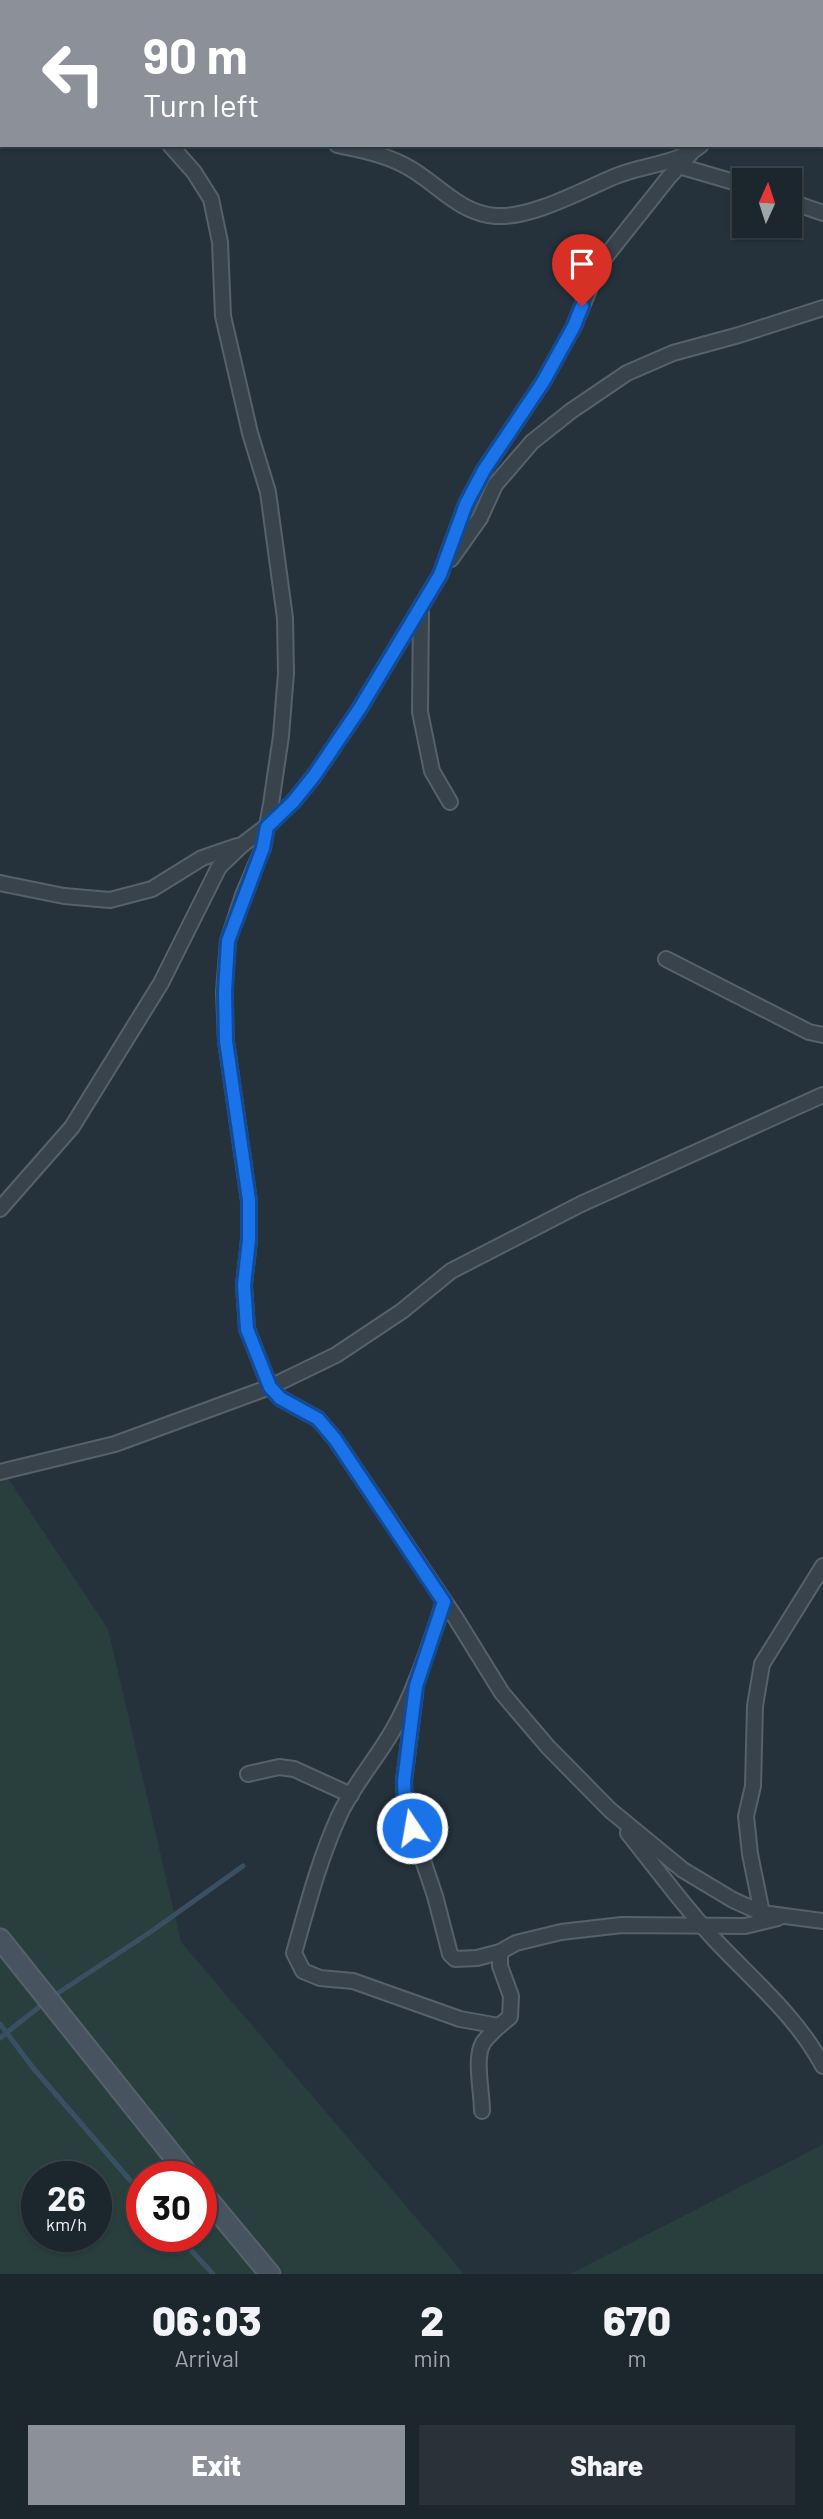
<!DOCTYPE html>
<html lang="en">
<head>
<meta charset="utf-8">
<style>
  body { margin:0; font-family:Barlow,sans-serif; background:#293239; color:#f1f3f6; height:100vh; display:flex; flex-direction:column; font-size:26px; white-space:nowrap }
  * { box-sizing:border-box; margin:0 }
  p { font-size:23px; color:#a0a5aa }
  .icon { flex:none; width:38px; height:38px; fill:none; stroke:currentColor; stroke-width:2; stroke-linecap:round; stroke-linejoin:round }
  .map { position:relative; height:2274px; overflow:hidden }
  .details { display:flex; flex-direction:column; background:#1c262d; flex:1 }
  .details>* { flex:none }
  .hud { position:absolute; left:0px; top:0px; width:824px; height:147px; box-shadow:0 2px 5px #0004,0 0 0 2px #3a4349; background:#8c9099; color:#fff; overflow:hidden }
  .needle { width:46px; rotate:3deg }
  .tools { position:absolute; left:732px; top:168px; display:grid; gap:14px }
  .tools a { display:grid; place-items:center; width:70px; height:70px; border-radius:0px; background:#1c262d; box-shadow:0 2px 5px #0004,0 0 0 2px #3a4349; font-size:35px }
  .speed { position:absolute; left:21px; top:2161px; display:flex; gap:14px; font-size:35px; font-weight:700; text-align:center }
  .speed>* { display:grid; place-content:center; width:91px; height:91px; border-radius:50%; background:#1c262d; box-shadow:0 2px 5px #0004,0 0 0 2px #3a4349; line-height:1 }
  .speed small { font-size:18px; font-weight:400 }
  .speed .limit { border:10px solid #d22; background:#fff; color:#111 }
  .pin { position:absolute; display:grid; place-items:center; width:60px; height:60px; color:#fff; margin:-72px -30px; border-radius:50% 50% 50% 0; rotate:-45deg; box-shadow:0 0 7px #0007 }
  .pin .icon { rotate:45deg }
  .me { position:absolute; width:77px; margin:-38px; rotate:348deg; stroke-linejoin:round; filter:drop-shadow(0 0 5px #0008) }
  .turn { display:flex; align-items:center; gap:24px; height:147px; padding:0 28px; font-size:32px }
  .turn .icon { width:91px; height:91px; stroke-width:2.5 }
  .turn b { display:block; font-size:49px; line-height:60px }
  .eta { display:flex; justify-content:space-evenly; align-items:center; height:119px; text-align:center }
  .eta b { font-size:42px; font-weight:800; line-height:49px }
  .action { display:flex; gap:14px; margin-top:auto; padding:14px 28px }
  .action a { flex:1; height:80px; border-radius:0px; background:#8c9099; color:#fff; font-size:28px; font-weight:800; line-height:80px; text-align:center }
  .action a+a { background:#293239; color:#f1f3f6 }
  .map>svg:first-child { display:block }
  .green { fill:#283f3e; fill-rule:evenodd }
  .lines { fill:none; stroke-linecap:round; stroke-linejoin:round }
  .stream { stroke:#395063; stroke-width:5 }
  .minor-casing { stroke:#57616a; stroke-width:18 }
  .secondary-casing { stroke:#57616a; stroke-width:23 }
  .minor { stroke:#39434c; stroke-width:14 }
  .secondary { stroke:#47535f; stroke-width:19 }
  .route-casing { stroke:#114b97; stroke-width:18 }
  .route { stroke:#1a73e8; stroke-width:12 }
</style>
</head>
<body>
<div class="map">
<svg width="823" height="2274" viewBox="0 0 823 2274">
  <rect width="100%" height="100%" fill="#25323c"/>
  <g class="green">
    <path d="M0 1466 108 1629 181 1942 464 2274H0ZM37 2177H96V2236H37ZM142 2177H201V2236H142Z"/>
    <path d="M823 2143V2274H570L820 2146Z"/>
  </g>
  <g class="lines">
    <g class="stream">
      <path d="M52 1997 149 1933 243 1866"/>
      <path d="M0 2024 34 2069 142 2194"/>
      <path d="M0 2038 44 2003"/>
      <path d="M178 2236 213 2274"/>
    </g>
    <defs>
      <g id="minor">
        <path d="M17 0 20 2"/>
        <path d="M574 0 576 2"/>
        <path d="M176 2 177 0"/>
        <path d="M822 30 823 29"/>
        <path d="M822 47H823"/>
        <path d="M0 135H2"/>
        <path d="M170 145 194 172 211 199 220 242 223 316 250 433 268 492 285 618 286 673 281 736 271 804 263 848 243 895 228 941 224 992 226 1041 249 1201V1240L244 1285 247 1329 270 1387 280 1398 318 1419 335 1439 455 1617 502 1693 548 1747 610 1810 683 1870 733 1900 762 1913 823 1921"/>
        <path d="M337 145C360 150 383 154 404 165 436 181 457 213 496 216 533 218 582 190 616 176 645 164 676 165 701 145"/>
        <path d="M679 166 744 185"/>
        <path d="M789 201 823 213"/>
        <path d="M451 559 480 518 495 485 532 442 571 411 627 373 673 353 739 335 823 308"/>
        <path d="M421 607 420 712 432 771 450 802"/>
        <path d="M0 883 64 896 110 900 152 889 202 858 237 846"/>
        <path d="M666 959 809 1032 823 1035"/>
        <path d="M0 1209 72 1127 161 983 219 867 242 845 267 826 293 802 314 776 360 708 440 575 466 504 484 470 543 382 574 326 599 265 669 177 691 153"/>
        <path d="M0 1472 115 1444 270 1387 336 1355 402 1311 451 1271 581 1204 823 1095"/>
        <path d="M444 1602C429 1646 416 1689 393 1730 376 1760 353 1785 339 1816 319 1860 307 1907 294 1953L303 1971 320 1978 353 1981 460 2019 499 2026 510 2017 511 1996 500 1966V1952L516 1943 561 1932 622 1925 745 1926 778 1918"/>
        <path d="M415 1694 404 1781 405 1807 435 1896 450 1954 455 1959 477 1958 500 1952"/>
        <path d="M248 1774 279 1767 294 1769 351 1795"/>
        <path d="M628 1833C657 1869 684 1907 716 1941 754 1981 797 2017 823 2066"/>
        <path d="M762 1913 750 1854 746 1816 753 1786 755 1706 762 1664 823 1566"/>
        <path d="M482 2111C482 2092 474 2058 483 2043 487 2037 494 2031 499 2026"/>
      </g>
      <g id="secondary">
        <path d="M0 1939 190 2177"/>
        <path d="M201 2191 270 2274"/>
      </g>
    </defs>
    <use href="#minor" class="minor-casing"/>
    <use href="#secondary" class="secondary-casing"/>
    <use href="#minor" class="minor"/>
    <use href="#secondary" class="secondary"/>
  </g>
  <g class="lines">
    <defs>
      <path id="route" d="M412 1828 405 1807 404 1781 416 1686 444 1602 335 1439 318 1419 280 1398 270 1387 247 1329 244 1285 249 1240V1200L226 1041 225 992 228 941 263 848 267 827 293 802 314 776 360 708 440 575 466 504 484 470 543 382 574 326 582 306"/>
    </defs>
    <use href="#route" class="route-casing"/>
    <use href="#route" class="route"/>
  </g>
</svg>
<div class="tools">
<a><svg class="needle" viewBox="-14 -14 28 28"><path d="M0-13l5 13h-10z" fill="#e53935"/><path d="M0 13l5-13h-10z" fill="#a0a5aa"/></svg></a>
</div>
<div class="speed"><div>26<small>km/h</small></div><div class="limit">30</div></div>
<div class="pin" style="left:582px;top:306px;background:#d93025"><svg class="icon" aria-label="arrive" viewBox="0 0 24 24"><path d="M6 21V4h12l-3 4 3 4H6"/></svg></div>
<svg class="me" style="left:412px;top:1828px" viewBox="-20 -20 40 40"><circle r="17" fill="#1a73e8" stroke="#fff" stroke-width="3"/><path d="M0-11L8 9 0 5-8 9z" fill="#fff"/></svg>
<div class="hud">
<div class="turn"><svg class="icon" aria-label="left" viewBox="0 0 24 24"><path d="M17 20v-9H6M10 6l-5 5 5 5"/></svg><div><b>90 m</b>Turn left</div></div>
</div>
</div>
<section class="details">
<div class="eta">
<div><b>06:03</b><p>Arrival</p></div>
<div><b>2</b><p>min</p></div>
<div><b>670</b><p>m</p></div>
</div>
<div class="action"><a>Exit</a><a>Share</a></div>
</section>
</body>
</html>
